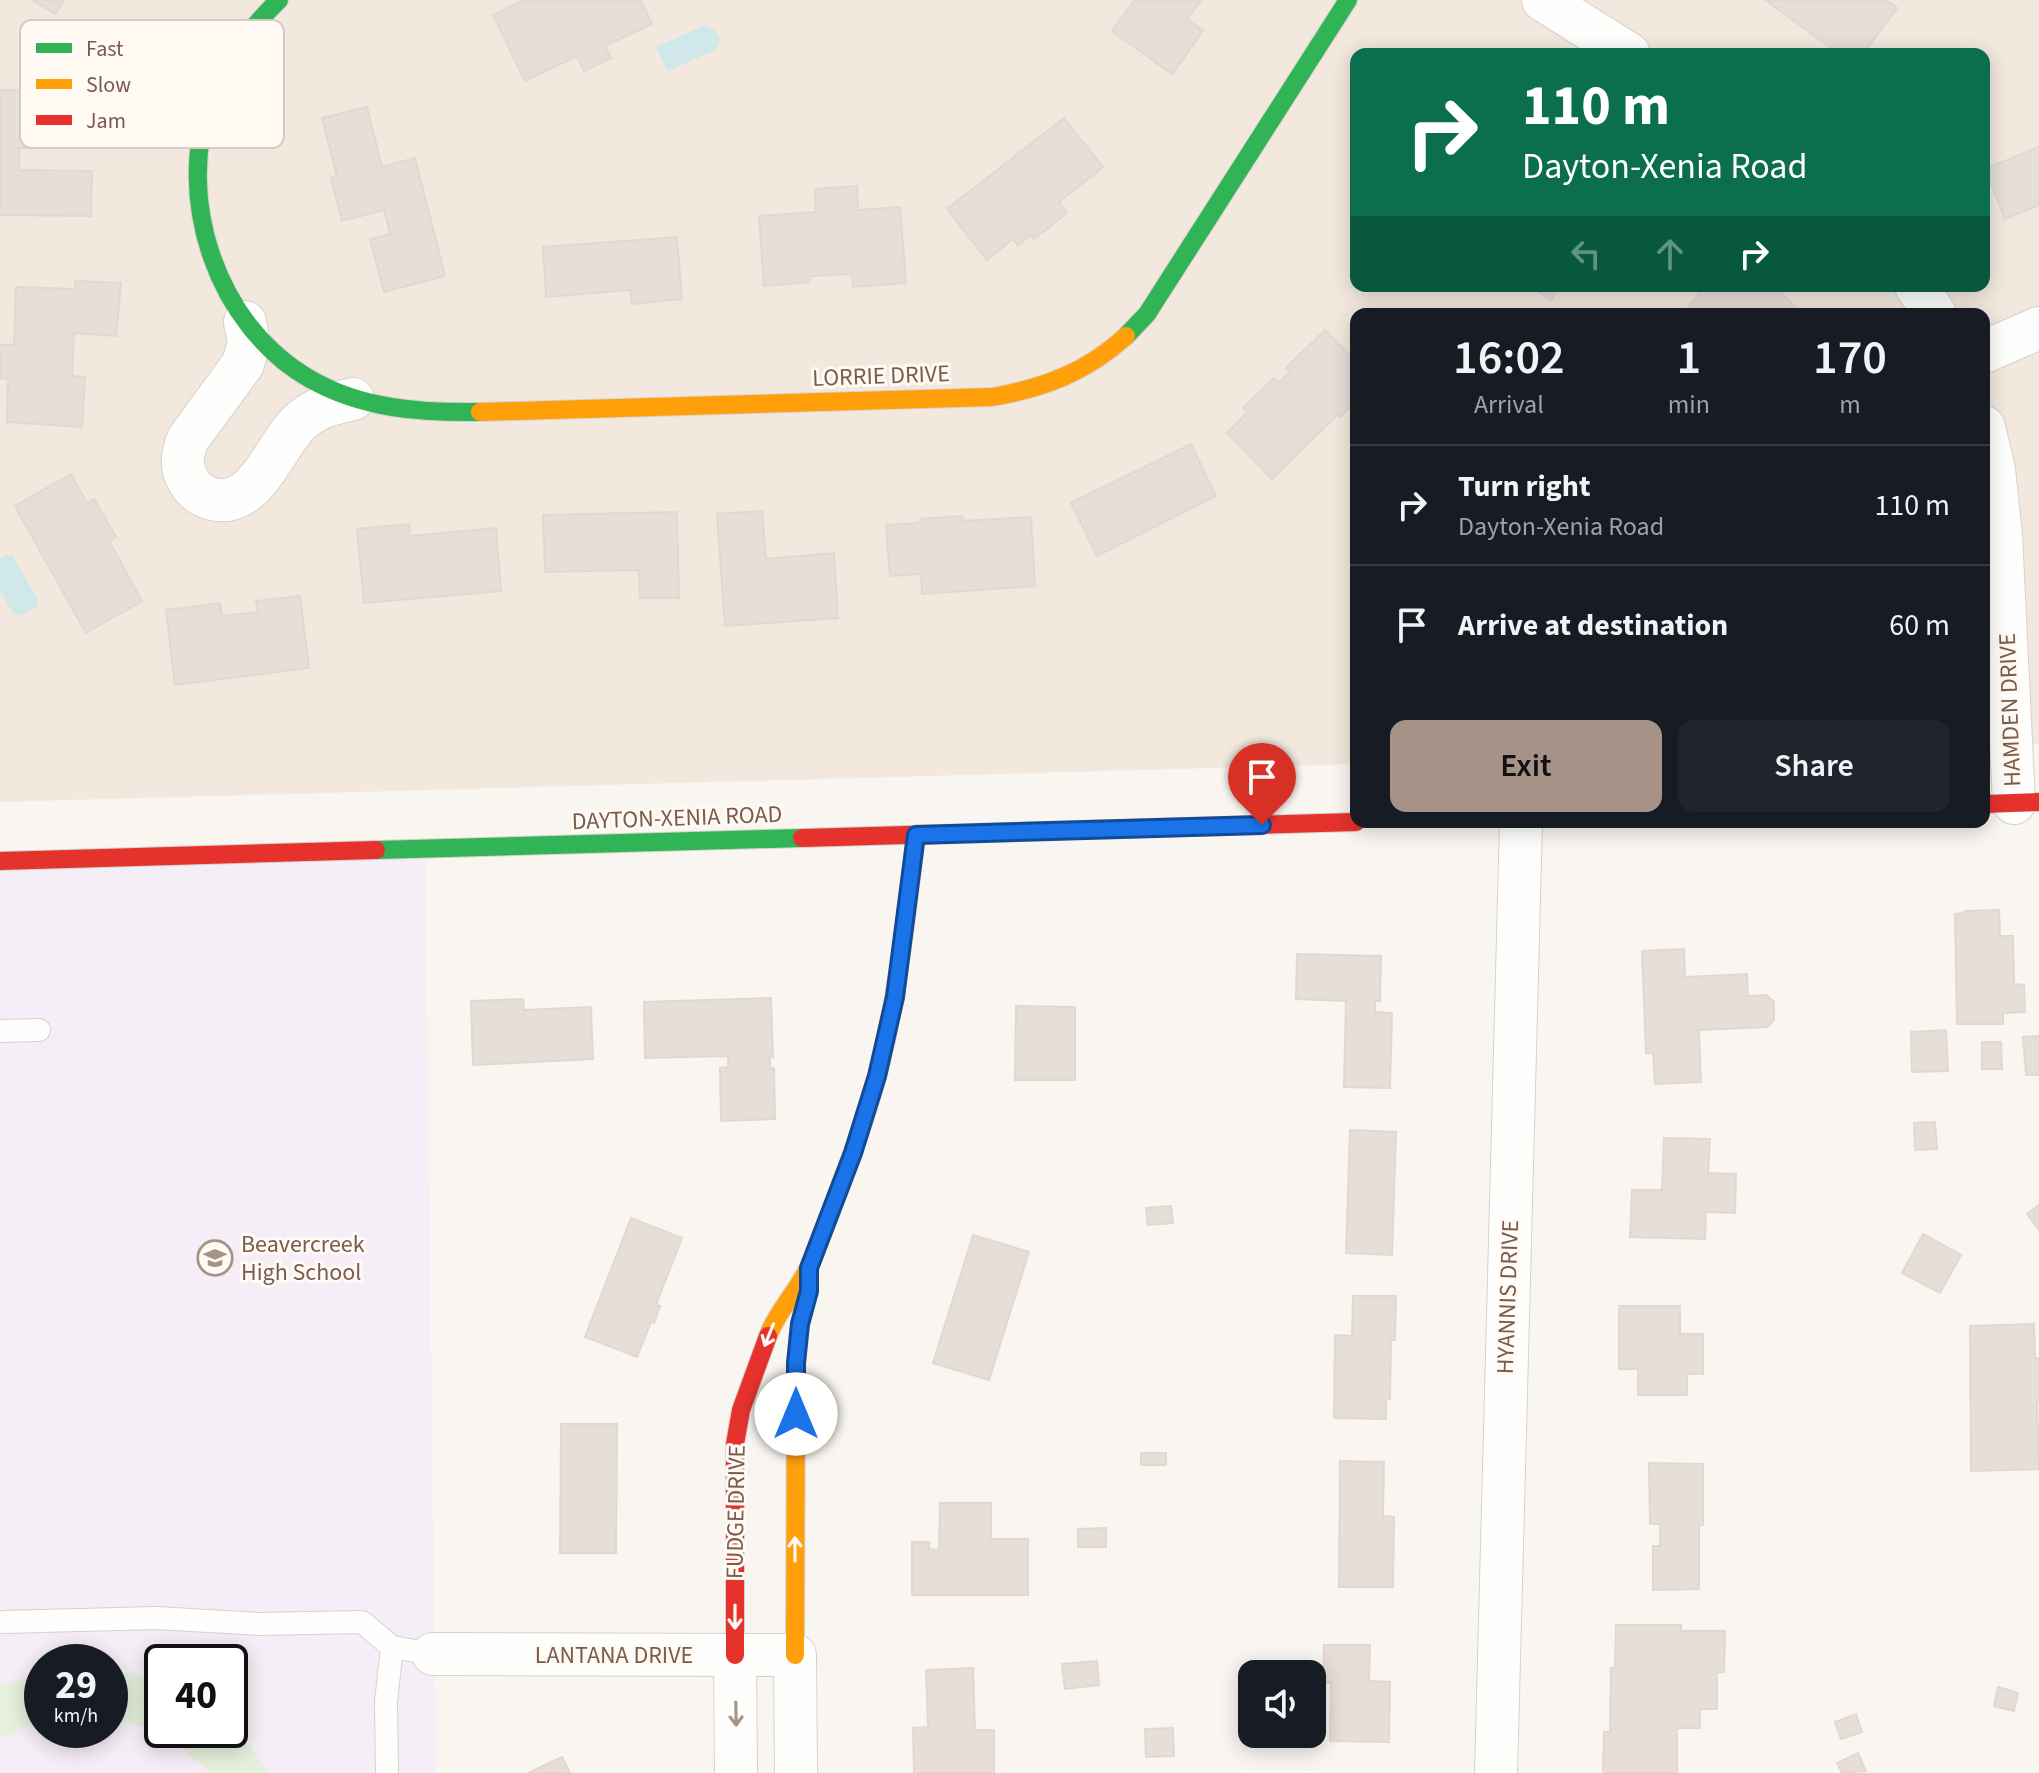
<!DOCTYPE html>
<html lang="en">
<head>
<meta charset="utf-8">
<style>
  body { margin:0; font-family:"Source Sans 3",sans-serif; background:#20242c; color:#f1f3f6; height:100vh; display:flex; flex-direction:column; font-size:30px; white-space:nowrap }
  * { box-sizing:border-box; margin:0 }
  p { font-size:26px; color:#9ea1a6 }
  .icon { flex:none; width:44px; height:44px; fill:none; stroke:currentColor; stroke-width:2; stroke-linecap:round; stroke-linejoin:round }
  .map { position:relative; flex:1; overflow:hidden }
  .panel { position:absolute; left:1350px; top:308px; width:640px; height:520px; display:flex; flex-direction:column; background:#171b24; border-radius:16px; box-shadow:0 4px 20px #0003 }
  .panel>* { flex:none }
  .hud { position:absolute; left:1350px; top:48px; width:640px; height:244px; border-radius:16px; box-shadow:0 4px 20px #0003; background:#0b6e4f; color:#fff; overflow:hidden }
  .fabs { position:absolute; left:1238px; top:1660px; display:grid; gap:16px }
  .fabs a { display:grid; place-items:center; width:88px; height:88px; border-radius:16px; background:#171b24; box-shadow:0 4px 20px #0003; font-size:40px }
  .speed { position:absolute; left:24px; top:1644px; display:flex; gap:16px; font-size:40px; font-weight:700; text-align:center }
  .speed>* { display:grid; place-content:center; width:104px; height:104px; border-radius:50%; background:#171b24; box-shadow:0 4px 20px #0003; line-height:1 }
  .speed small { font-size:20px; font-weight:400 }
  .speed .limit { border:4px solid #111; border-radius:12px; background:#fff; color:#111 }
  .pin { position:absolute; display:grid; place-items:center; width:68px; height:68px; color:#fff; margin:-82px -34px; border-radius:50% 50% 50% 0; rotate:-45deg; box-shadow:0 0 8px #0007 }
  .pin .icon { rotate:45deg }
  .me { position:absolute; width:88px; margin:-44px; rotate:0deg; stroke-linejoin:round; filter:drop-shadow(0 0 6px #0008) }
  .turn { display:flex; align-items:center; gap:28px; height:168px; padding:0 40px; font-size:36px }
  .turn .icon { width:104px; height:104px; stroke-width:2.5 }
  .turn b { display:block; font-size:56px; line-height:68px }
  .lanes { display:flex; align-items:center; height:76px; padding:0 40px; background:#0003; justify-content:center; gap:40px; direction:ltr }
  .lanes .off { opacity:.35 }
  .eta { display:flex; justify-content:space-evenly; align-items:center; height:136px; text-align:center }
  .eta b { font-size:48px; font-weight:600; line-height:56px }
  .button { display:flex; gap:16px; margin-top:auto; padding:16px 40px }
  .button a { flex:1; height:92px; border-radius:16px; background:#a69286; color:#111; font-size:32px; font-weight:600; line-height:92px; text-align:center }
  .button a+a { background:#20242c; color:#f1f3f6 }
  ul { padding:0; list-style:none }
  li { display:flex; align-items:center; gap:24px; height:120px; padding:0 40px; border-top:2px solid #363941 }
  li div { flex:1 }
  li b { display:block; font-size:30px }
  li em { font-style:normal }
  .map>svg:first-child { display:block }
  .residential { fill:#f2e8de; fill-rule:evenodd }
  .education { fill:#f6eef6; fill-rule:evenodd }
  .green { fill:#e7f0db }
  .water { fill:#d0e8ea }
  .building { fill:#e6ded7; stroke:#e2d8d2; stroke-width:2 }
  .lines { fill:none; stroke-linecap:round; stroke-linejoin:round }
  .lane-casing { stroke:#d7d1cb; stroke-width:24 }
  .street-casing { stroke:#d7d1cb; stroke-width:44 }
  .fast-casing { stroke:#d9d2cb; stroke-width:20 }
  .slow-casing { stroke:#d9d2cb; stroke-width:20 }
  .jam-casing { stroke:#d9d2cb; stroke-width:20 }
  .lane { stroke:#fefefd; stroke-width:22 }
  .street { stroke:#fefefd; stroke-width:42 }
  .fast { stroke:#30b455; stroke-width:18 }
  .slow { stroke:#ff9f0a; stroke-width:18 }
  .jam { stroke:#e5322d; stroke-width:18 }
  .oneway { stroke:#fffaf3 }
  .oneway2 { stroke:#a8958b }
  .route-casing { stroke:#114b97; stroke-width:20 }
  .route { stroke:#1a73e8; stroke-width:14 }
  .labels { text-anchor:middle; dominant-baseline:central; stroke-width:6; stroke-linejoin:round; paint-order:stroke }
  .street-label { font-size:24px; fill:#7a5c4d; stroke:#fffaf3 }
  .poi-label { font-size:24px; fill:#7a5c4d; stroke:#fffaf3; text-anchor:start }
  .key { fill:#fffaf3; stroke:#d7cbc1; stroke-width:2 }
  .key-label { font-size:22px; fill:#7a5c4d }
</style>
</head>
<body>
<div class="map">
<svg width="2039" height="1773" viewBox="0 0 2039 1773">
  <rect width="100%" height="100%" fill="#f9f5f0"/>
  <path class="residential" d="M0 0H2039V744L1984 746V314H1356V764L0 802ZM1356 54H1984V286H1356Z"/>
  <path class="education" d="M425 849 436 1773H0V861ZM42 1662H110V1730H42ZM162 1662H230V1730H162Z"/>
  <g class="green">
    <path d="M110 1671 131 1673 162 1682V1730H230V1725L251 1747 269 1773H209C183 1743 148 1725 110 1718Z"/>
    <path d="M42 1673V1721L0 1738V1686Z"/>
  </g>
  <g class="water">
    <path d="M705 25 716 31 720 39 716 50 667 71 656 47Z"/>
    <path d="M5 555 13 556 38 600 36 607 20 616 13 613 0 591V558Z"/>
  </g>
  <g class="building">
    <path d="M33 0H64L55 14Z"/>
    <path d="M524 0H641L652 24 605 46 611 58 584 71 577 56 525 81 493 15Z"/>
    <path d="M1135 0H1201L1187 19 1203 31 1172 74 1112 31Z"/>
    <path d="M1765 0H1886L1897 8 1863 54H1840Z"/>
    <path d="M0 90 40 91 39 148H19V170L92 171 91 216 0 215Z"/>
    <path d="M367 107 382 167 415 158 445 276 384 292 370 239 390 234 384 210 342 221 331 178 337 176 322 118Z"/>
    <path d="M1064 118 1103 167 1059 202 1067 213 1034 239 1031 235 1018 245 1013 239 987 260 947 209Z"/>
    <path d="M2039 147V205L2005 219 1985 169Z"/>
    <path d="M857 186 858 210 900 207 906 283 853 287 852 274 810 276V282L764 286 759 216 816 212 815 189Z"/>
    <path d="M677 237 682 299 632 304 631 290 546 297 543 247Z"/>
    <path d="M75 281 121 283 116 336 74 333 72 376 85 377 82 427 7 422 8 379 0 378V345H14L16 287 75 289Z"/>
    <path d="M1530 286H1560L1551 300Z"/>
    <path d="M1693 286H1773L1796 307 1790 314H1682L1700 293Z"/>
    <path d="M1325 330 1356 361V401L1340 417 1337 415 1272 479 1227 433 1247 413 1243 408 1274 378 1279 383 1290 372 1286 368Z"/>
    <path d="M1191 444 1216 496 1097 556 1071 503Z"/>
    <path d="M71 474 87 503 94 499 116 537 109 541 142 601 86 633 15 506Z"/>
    <path d="M762 511 766 559 834 553 838 618 725 626 717 514Z"/>
    <path d="M677 512 679 598H640L639 570 545 572 543 515Z"/>
    <path d="M962 516 963 521 1031 517 1035 586 922 594 921 574 890 576 886 525 920 523V519Z"/>
    <path d="M409 524 410 536 496 528 501 591 364 603 357 529Z"/>
    <path d="M300 596 309 668 175 685 166 610 220 603 222 616 258 612 256 601Z"/>
    <path d="M1999 910 2000 936H2013L2014 984 2024 985 2025 1012 2003 1013V1024H1957L1955 914 1964 913 1965 911Z"/>
    <path d="M1684 949 1685 977 1747 974 1748 996 1766 995 1774 1002V1020L1767 1027 1699 1030 1701 1082 1655 1084 1653 1053H1646L1642 951Z"/>
    <path d="M1297 954 1381 956 1380 1001H1375V1012L1392 1013 1390 1088 1344 1087 1346 1001 1296 999Z"/>
    <path d="M771 998 773 1057 770 1056V1069L774 1068 775 1119 721 1121 720 1068 728 1067V1056L645 1058 644 1002Z"/>
    <path d="M523 999 524 1010 591 1007 593 1059 473 1065 471 1001Z"/>
    <path d="M1016 1006 1075 1007V1080H1015Z"/>
    <path d="M1946 1030 1948 1071 1912 1072 1911 1032Z"/>
    <path d="M2039 1036V1075H2026L2023 1037Z"/>
    <path d="M1982 1042H2001L2002 1069H1982Z"/>
    <path d="M1935 1122 1937 1149 1915 1150 1914 1123Z"/>
    <path d="M1350 1130 1396 1132 1392 1255 1346 1253Z"/>
    <path d="M1664 1138 1710 1139 1708 1173 1736 1174 1735 1213 1706 1212 1705 1239 1630 1237 1632 1190H1662Z"/>
    <path d="M2039 1205V1230L2027 1214Z"/>
    <path d="M1171 1206 1173 1223 1148 1225 1146 1208Z"/>
    <path d="M631 1218 682 1238 656 1305 660 1306 654 1323 651 1322 637 1357 585 1337Z"/>
    <path d="M1923 1234 1961 1255 1940 1293 1902 1273Z"/>
    <path d="M973 1235 1029 1252 989 1380 933 1363Z"/>
    <path d="M1353 1296H1396L1395 1340H1391L1390 1399H1386V1419L1334 1418 1335 1335 1352 1336Z"/>
    <path d="M1619 1306H1680V1334H1703V1374H1687V1395H1638V1369H1619Z"/>
    <path d="M2034 1324 2035 1358H2039V1401H2037L2039 1469 1971 1471 1970 1326Z"/>
    <path d="M561 1424H617L616 1553H560Z"/>
    <rect x="1141" y="1453" width="25" height="12"/>
    <path d="M1340 1461 1384 1462 1383 1516 1394 1517 1393 1587H1339Z"/>
    <path d="M1649 1463 1703 1464V1525H1699V1589L1653 1590V1546H1660V1524H1650Z"/>
    <path d="M940 1503H991V1539H1028V1595H912V1542H929V1549L939 1550Z"/>
    <path d="M1106 1528V1547H1078V1529Z"/>
    <path d="M1616 1625H1681V1631H1725L1724 1672H1717V1709H1700V1728H1677V1773H1603L1604 1732H1610L1611 1668H1615Z"/>
    <path d="M1324 1645H1370L1369 1681 1390 1682 1389 1742 1330 1741 1331 1683H1323Z"/>
    <path d="M1097 1661 1099 1685 1065 1689 1062 1664Z"/>
    <path d="M973 1668 975 1730H994V1773H914L913 1728 928 1727 926 1670Z"/>
    <path d="M1998 1687 2018 1693 2014 1711 1994 1706Z"/>
    <path d="M1856 1714 1862 1732 1841 1739 1835 1722Z"/>
    <path d="M1173 1728 1174 1756 1146 1757 1145 1729Z"/>
    <path d="M1858 1753 1866 1771 1842 1773 1837 1763Z"/>
    <path d="M562 1757 570 1773H528Z"/>
  </g>
  <g class="lines">
    <defs>
      <g id="lane">
        <path d="M0 1031 39 1030"/>
        <path d="M4 1622 156 1618 259 1624 362 1622 392 1647 433 1654"/>
        <path d="M387 1773 386 1702 392 1647"/>
      </g>
      <g id="street">
        <path d="M1543 0 1629 54"/>
        <path d="M1916 286 1935 314"/>
        <path d="M245 322 249 343 243 364 188 439C182 453 180 467 188 480 194 491 204 498 217 500 259 505 276 442 302 420 317 407 335 403 353 399"/>
        <path d="M1984 352 2039 328"/>
        <path d="M1984 427 1994 470 2001 535 2014 803"/>
        <path d="M433 1654 795 1655 796 1773"/>
        <path d="M735 1655 736 1773"/>
        <path d="M1496 1773 1521 822"/>
      </g>
      <g id="fast">
        <path d="M279 0C249 29 225 60 211 99 174 199 217 326 310 379 362 409 422 413 480 412"/>
        <path d="M1126 336 1147 314 1348 0"/>
        <path d="M376 850 802 838"/>
      </g>
      <g id="slow">
        <path d="M480 412 992 397C1044 388 1087 372 1126 336"/>
        <path d="M768 1336C778 1309 801 1288 811 1262 835 1201 859 1140 877 1077 898 998 906 916 916 835"/>
        <path d="M795 1655 796 1363 800 1324 809 1286"/>
      </g>
      <g id="jam">
        <path d="M1984 804 2039 802"/>
        <path d="M802 838 1356 822"/>
        <path d="M0 861 376 850"/>
        <path d="M735 1655V1444L741 1410 768 1336"/>
      </g>
    </defs>
    <use href="#lane" class="lane-casing"/>
    <use href="#street" class="street-casing"/>
    <use href="#fast" class="fast-casing"/>
    <use href="#slow" class="slow-casing"/>
    <use href="#jam" class="jam-casing"/>
    <use href="#lane" class="lane"/>
    <use href="#street" class="street"/>
    <use href="#fast" class="fast"/>
    <use href="#slow" class="slow"/>
    <use href="#jam" class="jam"/>
  </g>
  <defs><path id="oneway-shaft" d="M-6 0H5M1.5-3L5.5 0L1.5 3" fill="none" stroke-width="1.6" stroke-linecap="round" stroke-linejoin="round" transform="scale(2)"/></defs>
  <g class="oneway">
    <use href="#oneway-shaft" transform="translate(769 1335) rotate(112)"/>
    <use href="#oneway-shaft" transform="translate(795 1549) rotate(-90)"/>
    <use href="#oneway-shaft" transform="translate(735 1617) rotate(90)"/>
  </g>
  <use class="oneway2" href="#oneway-shaft" transform="translate(736 1714) rotate(89)"/>
  <g class="lines">
    <defs>
      <path id="route" d="M796 1414V1363L800 1324 809 1291V1268L853 1153 877 1076 895 997 916 835 1262 825"/>
    </defs>
    <use href="#route" class="route-casing"/>
    <use href="#route" class="route"/>
  </g>
  <defs>
    <symbol id="school-ring" viewBox="-11 -11 22 22"><circle r="9.5" fill="#fffaf3" stroke="#a69286" stroke-width="1.5"/><path d="M0-5L7-2L0 1L-7-2ZM-4 1L0 2.5L4 1V4Q0 6-4 4Z" fill="#a69286"/></symbol>
  </defs>
  <g fill-rule="evenodd">
    <use href="#school-ring" x="195" y="1238" width="40" height="40"/>
  </g>
  <g class="labels">
    <g class="street-label">
      <text transform="translate(881 376) rotate(-2)">LORRIE DRIVE</text>
      <text transform="translate(2010 710) rotate(-92)">HAMDEN DRIVE</text>
      <text transform="translate(677 818) rotate(-2)">DAYTON-XENIA ROAD</text>
      <text transform="translate(1508 1297) rotate(-88)">HYANNIS DRIVE</text>
      <text transform="translate(736 1512) rotate(-89)">FUDGE DRIVE</text>
      <text x="614" y="1655">LANTANA DRIVE</text>
    </g>
    <g class="poi-label">
      <text x="241" y="1244">Beavercreek<tspan x="241" dy="28">High School</tspan></text>
    </g>
  </g>
  <rect x="20" y="20" width="264" height="128" rx="12" class="key"/>
  <rect x="36" y="43" width="36" height="10" fill="#30b455"/>
  <rect x="36" y="79" width="36" height="10" fill="#ff9f0a"/>
  <rect x="36" y="115" width="36" height="10" fill="#e5322d"/>
  <g class="key-label">
    <text x="86" y="56">Fast</text>
    <text x="86" y="92">Slow</text>
    <text x="86" y="128">Jam</text>
  </g>
</svg>
<div class="fabs">
<a><svg class="icon" aria-label="sound" viewBox="0 0 24 24"><path d="M4 9h4l5-4v14l-5-4H4zM17 9q2 3 0 6"/></svg></a>
</div>
<div class="speed"><div>29<small>km/h</small></div><div class="limit">40</div></div>
<div class="pin" style="left:1262px;top:825px;background:#d93025"><svg class="icon" aria-label="arrive" viewBox="0 0 24 24"><path d="M6 21V4h12l-3 4 3 4H6"/></svg></div>
<svg class="me" style="left:796px;top:1414px" viewBox="-20 -20 40 40"><circle r="19" fill="#fff"/><path d="M0-13L10 11 0 6-10 11z" fill="#1a73e8"/></svg>
<div class="hud">
<div class="turn"><svg class="icon" aria-label="right" viewBox="0 0 24 24"><path d="M7 20v-9h11M14 6l5 5-5 5"/></svg><div><b>110 m</b>Dayton-Xenia Road</div></div>
<div class="lanes"><svg class="icon off" aria-label="left" viewBox="0 0 24 24"><path d="M17 20v-9H6M10 6l-5 5 5 5"/></svg><svg class="icon off" aria-label="ahead" viewBox="0 0 24 24"><path d="M12 20V5M6 11l6-6 6 6"/></svg><svg class="icon" aria-label="right" viewBox="0 0 24 24"><path d="M7 20v-9h11M14 6l5 5-5 5"/></svg></div>
</div>
<section class="panel">
<div class="eta">
<div><b>16:02</b><p>Arrival</p></div>
<div><b>1</b><p>min</p></div>
<div><b>170</b><p>m</p></div>
</div>
<ul>
<li><svg class="icon" aria-label="right" viewBox="0 0 24 24"><path d="M7 20v-9h11M14 6l5 5-5 5"/></svg><div><b>Turn right</b><p>Dayton-Xenia Road</p></div><em>110 m</em></li>
<li><svg class="icon" aria-label="arrive" viewBox="0 0 24 24"><path d="M6 21V4h12l-3 4 3 4H6"/></svg><div><b>Arrive at destination</b></div><em>60 m</em></li>
</ul>
<div class="button"><a>Exit</a><a>Share</a></div>
</section>
</div>
</body>
</html>
